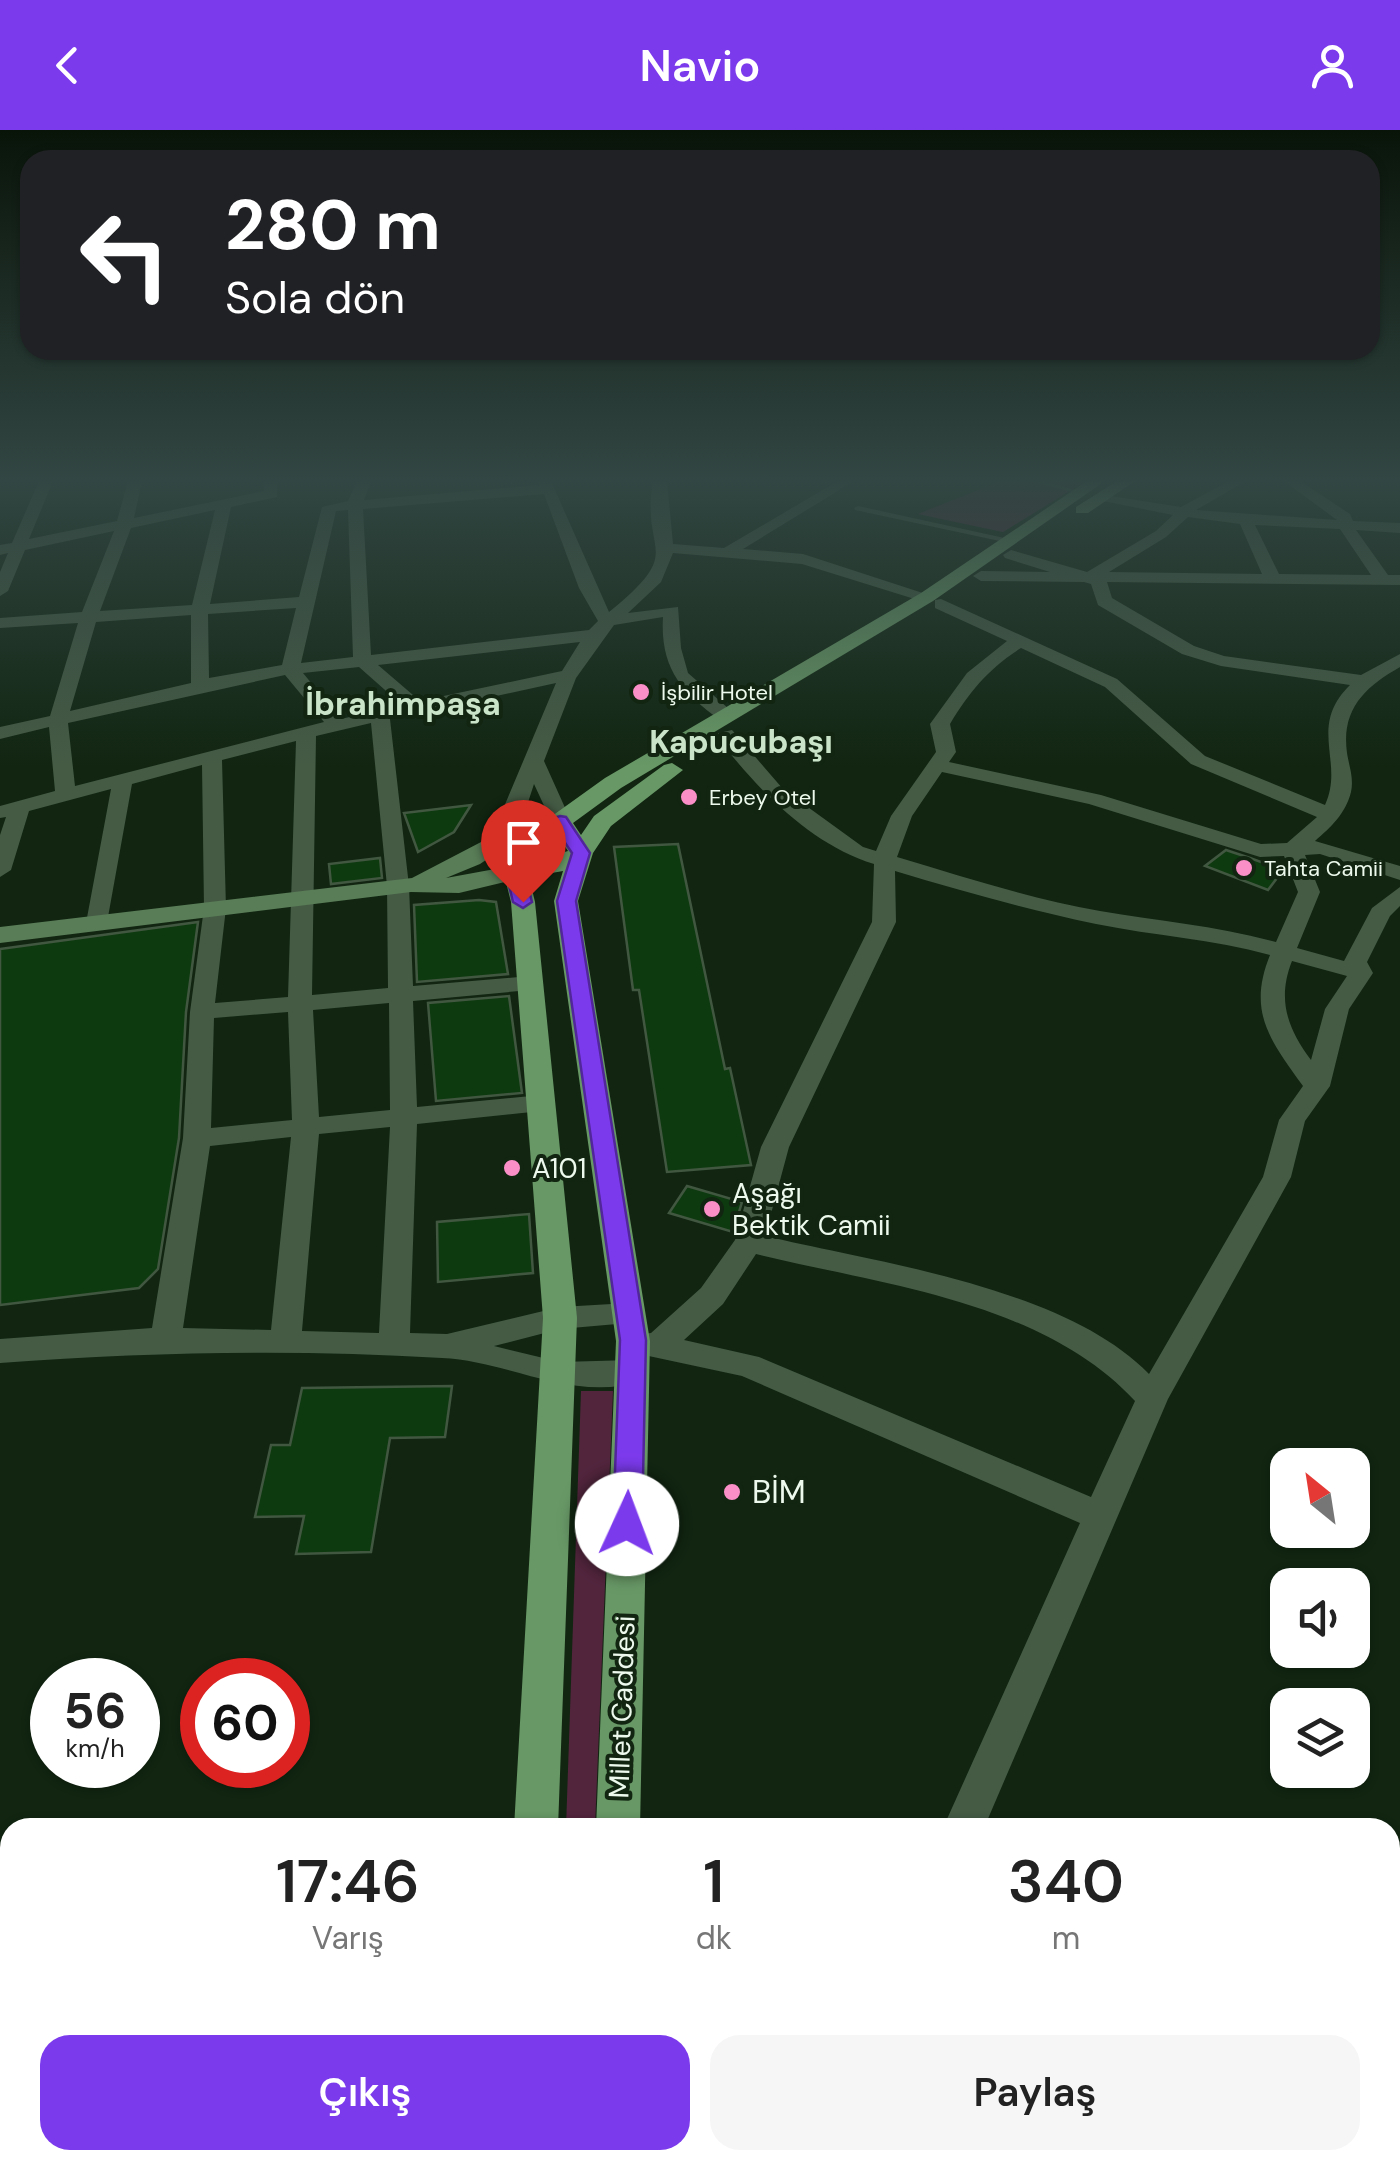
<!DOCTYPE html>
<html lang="tr">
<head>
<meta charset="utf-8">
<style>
  body { margin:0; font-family:"DM Sans",sans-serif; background:#f6f6f6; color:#222; height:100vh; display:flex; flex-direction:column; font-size:38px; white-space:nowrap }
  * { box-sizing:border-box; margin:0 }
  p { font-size:32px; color:#767676 }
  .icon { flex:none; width:55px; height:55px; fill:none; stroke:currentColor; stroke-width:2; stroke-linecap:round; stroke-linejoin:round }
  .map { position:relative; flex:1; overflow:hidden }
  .details { position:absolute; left:0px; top:1688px; width:1400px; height:352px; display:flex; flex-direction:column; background:#fff; border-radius:30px 30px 0 0; box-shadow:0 2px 8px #0004 }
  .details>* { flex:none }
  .guide { position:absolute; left:20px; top:20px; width:1360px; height:210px; border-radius:30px; box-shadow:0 2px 8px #0004; background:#202124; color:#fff; overflow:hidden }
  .needle { width:65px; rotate:330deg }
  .controls { position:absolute; left:1270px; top:1318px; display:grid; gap:20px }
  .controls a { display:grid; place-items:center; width:100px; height:100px; border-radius:20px; background:#fff; box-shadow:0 2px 8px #0004; font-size:50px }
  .speed { position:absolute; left:30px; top:1528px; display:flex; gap:20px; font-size:50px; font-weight:700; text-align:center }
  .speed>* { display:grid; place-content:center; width:130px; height:130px; border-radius:50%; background:#fff; box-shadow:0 2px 8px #0004; line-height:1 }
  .speed small { font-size:25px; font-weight:400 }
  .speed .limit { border:15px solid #d22; background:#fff; color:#111 }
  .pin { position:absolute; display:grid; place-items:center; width:85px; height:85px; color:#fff; margin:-102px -42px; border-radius:50% 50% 50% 0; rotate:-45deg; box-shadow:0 0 10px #0007 }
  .pin .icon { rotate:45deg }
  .me { position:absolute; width:110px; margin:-55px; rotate:2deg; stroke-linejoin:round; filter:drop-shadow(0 0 8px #0008) }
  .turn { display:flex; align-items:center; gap:35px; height:210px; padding:0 40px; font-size:45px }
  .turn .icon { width:130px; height:130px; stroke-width:2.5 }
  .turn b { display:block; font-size:70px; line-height:85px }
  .eta { display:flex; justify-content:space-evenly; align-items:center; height:170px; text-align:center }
  .eta b { font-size:60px; font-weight:600; line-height:70px }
  .primary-button { display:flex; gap:20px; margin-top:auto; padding:20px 40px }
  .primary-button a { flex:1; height:115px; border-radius:30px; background:#7c3aed; color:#fff; font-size:40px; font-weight:600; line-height:115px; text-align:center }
  .primary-button a+a { background:#f6f6f6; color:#222 }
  header { display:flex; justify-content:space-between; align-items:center; height:130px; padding:0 40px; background:#7c3aed; color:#fff; font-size:45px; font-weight:600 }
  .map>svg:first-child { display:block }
  .green { fill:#52253d }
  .building { fill:#0e3a10; stroke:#415740; stroke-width:2.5 }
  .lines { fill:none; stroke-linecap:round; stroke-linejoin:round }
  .lane { fill:#455b44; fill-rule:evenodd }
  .street { fill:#455b44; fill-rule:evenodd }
  .secondary { fill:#597d57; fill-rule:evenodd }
  .primary { fill:#689866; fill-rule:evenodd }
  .route { fill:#7c3aed; stroke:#51269a; stroke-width:2.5 }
  .poi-dot { fill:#fa8fc7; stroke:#112511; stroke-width:4 }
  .labels { text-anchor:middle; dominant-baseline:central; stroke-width:8; stroke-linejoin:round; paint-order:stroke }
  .far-poi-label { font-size:22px; fill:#ecf9ec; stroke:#112511; text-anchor:start }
  .poi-label { font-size:28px; fill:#ecf9ec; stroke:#112511; text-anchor:start }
  .street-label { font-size:28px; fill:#ecf9ec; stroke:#112511 }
  .far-district-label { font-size:32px; font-weight:bold; fill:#cae4c9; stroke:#112511 }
  .near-poi-label { font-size:32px; fill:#ecf9ec; stroke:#112511; text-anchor:start }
</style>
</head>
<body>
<header><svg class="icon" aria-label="back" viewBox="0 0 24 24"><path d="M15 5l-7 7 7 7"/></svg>Navio<svg class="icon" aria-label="person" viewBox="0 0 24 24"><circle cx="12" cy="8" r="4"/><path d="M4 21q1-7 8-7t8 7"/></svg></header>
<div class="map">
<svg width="1400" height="2038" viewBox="0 0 1400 2038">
  <rect width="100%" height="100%" fill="#112511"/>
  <g class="green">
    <path d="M1001 351H1086L1003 402 918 384Z"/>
    <path d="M581 1261H613L595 1697 566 1698Z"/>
  </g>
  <g class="building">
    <path d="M471 675 454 702 418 722 404 683Z"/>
    <path d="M678 714 725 939 730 938 751 1035 667 1042 639 860H633L614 717Z"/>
    <path d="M1226 720 1250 728 1283 740 1268 760 1205 736Z"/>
    <path d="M380 728 382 748 331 754 329 734Z"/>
    <path d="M479 770 496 772 508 844 417 852 414 775Z"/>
    <path d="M198 792 186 882 179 1008 158 1139 139 1158 0 1175V819Z"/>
    <path d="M509 866 522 963 436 971 428 873Z"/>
    <path d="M687 1056 742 1072 733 1102 669 1083Z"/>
    <path d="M529 1084 533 1143 438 1152 437 1092Z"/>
    <path d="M452 1256 445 1307 390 1308 371 1422 296 1424 304 1386 255 1387 271 1315H290L302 1258Z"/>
  </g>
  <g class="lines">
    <g class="lane">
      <path d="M1031 351H1042L1083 362 1079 364Z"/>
      <path d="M858 376 1009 409 1013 411 1009 413 855 380 854 378Z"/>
    </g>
    <g class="street">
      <path d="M39 351H53L29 409 117 391 128 351H142L134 388 264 361 263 351H277V367L231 377 210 474 299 467 322 377 348 371 357 351H371L364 370 539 355 537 351H551L609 482C688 418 640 426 653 351H667L673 414 724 418 838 351H854L743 419 803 424 935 467 921 471 802 434 673 423 661 452 628 483 678 477 681 518 688 543 737 586 720 590C681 562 660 538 663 487L614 495 576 548 544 631 571 691 567 695H553L534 654 517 706 506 712 495 706 501 684 556 553 390 589 409 756 413 856 530 846 542 853 530 860 413 871 417 977 541 965 554 973 541 981 417 994 410 1203 447 1204 560 1177 629 1173 640 1176 644 1184 640 1192 560 1199 494 1216 560 1232 632 1230 643 1233 648 1242 643 1251C572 1273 510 1231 442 1228 293 1219 148 1222 0 1233V1209L152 1198 183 1008 190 882 204 778 202 635 132 654 106 798 98 800 86 793 111 659 29 681 11 740 0 747V705L6 687 0 688V676L55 661 49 597 0 609V597L50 586 78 493 0 498V488L82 482 114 401 25 420 8 461 0 466V442L8 423 0 425V415L12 413ZM544 364 579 458 598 491 589 500 371 525 363 379ZM215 380 192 475 100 481 131 398ZM348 380 353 527 301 533 336 381ZM296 478 282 535 209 548 208 484ZM191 485V553L70 581 96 492ZM580 512 562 541 420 571 378 535ZM359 537 402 575 341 589 303 543ZM285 545 324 592 75 656 68 593ZM371 593 387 756 388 858 312 865 316 606ZM296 611 288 867 215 873 226 778 222 630ZM389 873 390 980 319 987 313 880ZM288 882 292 990 211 998 214 888ZM390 997 379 1203 302 1201 319 1004ZM291 1007 271 1200 183 1198 210 1016Z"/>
      <path d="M1229 351H1246L1196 380 1337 390 1284 351H1300L1350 384 1353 391 1400 393V403L1356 400 1388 445H1400V455L1107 452 1112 468 1194 516 1224 526 1361 545 1400 524V537C1365 557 1341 579 1347 623 1349 636 1354 648 1351 662 1346 683 1331 697 1315 711L1400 736V750L1320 724 1305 725 1320 762 1297 818 1344 831 1372 778 1400 757V776L1390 786 1367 832 1373 843 1349 879 1330 956 1305 991 1291 1047 1168 1269 984 1698H943L1080 1393 742 1246 644 1225 633 1221 628 1213 633 1205 651 1203 701 1158 735 1110 761 1017 872 792 874 734C810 715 754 656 715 604L732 600 783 659 863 717 876 721 891 686 936 622 930 594 967 543 1007 511 935 478V470L941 469 1117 549 1205 626 1325 675C1345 632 1307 597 1350 555L1221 536 1182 524 1098 475 1091 454 1084 452 981 451 973 446 981 441 1050 442 1005 428 1003 425 1011 420 1087 442 1156 401 1173 385 1098 370V364L1181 377ZM1188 387 1240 394 1262 444 1109 442 1166 407ZM1255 395 1340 399 1371 445 1279 444ZM1021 518 1105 557 1191 634 1317 687 1287 713 1261 714 1101 665 949 632 956 622 950 594C969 562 989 538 1021 518ZM942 642 1089 674 1260 727 1284 726 1298 762 1276 812C1217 796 1159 791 1100 781 1031 769 964 747 897 727L912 686ZM895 741C962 761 1028 780 1096 794 1155 806 1212 809 1270 825 1247 882 1270 910 1303 956L1279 990 1263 1047 1149 1244C1066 1158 880 1133 765 1106L789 1017 896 792ZM1292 831 1347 846 1325 879 1311 930C1287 898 1277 869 1292 831ZM756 1124C883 1155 1042 1171 1135 1271L1091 1367 759 1227 684 1210 723 1174Z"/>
      <path d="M817 2030H865L863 2038H815Z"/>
    </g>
    <path class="secondary" d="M506 699 518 706 514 711 480 734 446 748 517 735 529 742 526 747 459 763 411 762 0 813V797L412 748Z"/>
    <g class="primary">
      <path d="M1087 351H1105L933 471 621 658 573 693 581 705 594 686 664 635 672 633 683 640 611 696 593 723 578 771 650 1211 640 1698H596L616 1211 554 771 563 741 529 747 535 772 577 1188 558 1698H514L543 1188 511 772 494 706 498 701 552 686 605 648 921 463ZM554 700 568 721 525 733 519 710Z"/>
      <path d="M1117 351H1135L1088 383H1076V377Z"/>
      <path d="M490 2030H542L541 2038H489Z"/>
      <rect x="584" y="2030" width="52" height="8"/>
    </g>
  </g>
  <linearGradient id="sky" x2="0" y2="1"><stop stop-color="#091409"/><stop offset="0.55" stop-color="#324643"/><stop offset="1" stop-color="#324643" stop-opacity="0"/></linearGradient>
  <rect width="1400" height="636" fill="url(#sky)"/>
  <path class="route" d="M560 686 566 687 590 723 576 771 646 1210 642 1394 637 1402 627 1406 617 1402 613 1394 620 1210 557 771 572 723 555 698 516 709 532 772 523 778 513 772 497 706Z"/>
  <g class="poi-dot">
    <circle cx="641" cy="562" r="10"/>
    <circle cx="689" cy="667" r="10"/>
    <circle cx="1244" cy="738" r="10"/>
    <circle cx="512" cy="1038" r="10"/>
    <circle cx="712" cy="1079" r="10"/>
    <circle cx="732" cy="1362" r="10"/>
  </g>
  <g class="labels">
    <g class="far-poi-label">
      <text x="661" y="562">İşbilir Hotel</text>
      <text x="709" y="667">Erbey Otel</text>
      <text x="1264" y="738">Tahta Camii</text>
    </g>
    <g class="poi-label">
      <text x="532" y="1038">A101</text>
      <text x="732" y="1063">Aşağı<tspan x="732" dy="32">Bektik Camii</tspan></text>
    </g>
    <g class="street-label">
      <text transform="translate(622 1577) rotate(-88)">Millet Caddesi</text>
    </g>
    <g class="far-district-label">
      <text x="403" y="574">İbrahimpaşa</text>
      <text x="741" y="612">Kapucubaşı</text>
    </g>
    <g class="near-poi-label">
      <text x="752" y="1362">BİM</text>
    </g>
  </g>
</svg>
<div class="controls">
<a><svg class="needle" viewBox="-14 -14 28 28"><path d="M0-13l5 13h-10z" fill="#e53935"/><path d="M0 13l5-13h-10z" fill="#767676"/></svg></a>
<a><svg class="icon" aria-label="sound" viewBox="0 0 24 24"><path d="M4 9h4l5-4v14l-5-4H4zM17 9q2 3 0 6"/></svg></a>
<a><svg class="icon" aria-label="layers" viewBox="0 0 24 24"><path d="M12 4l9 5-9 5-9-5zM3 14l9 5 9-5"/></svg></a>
</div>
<div class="speed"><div>56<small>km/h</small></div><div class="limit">60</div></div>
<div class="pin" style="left:523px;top:772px;background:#d93025"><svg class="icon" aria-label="arrive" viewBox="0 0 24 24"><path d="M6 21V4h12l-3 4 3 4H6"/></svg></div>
<svg class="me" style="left:627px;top:1394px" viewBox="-20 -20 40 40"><circle r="19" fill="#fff"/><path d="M0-13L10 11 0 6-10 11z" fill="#7c3aed"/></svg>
<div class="guide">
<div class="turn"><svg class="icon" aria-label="left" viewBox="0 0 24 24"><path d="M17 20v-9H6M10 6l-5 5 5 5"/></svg><div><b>280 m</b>Sola dön</div></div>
</div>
<section class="details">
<div class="eta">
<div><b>17:46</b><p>Varış</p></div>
<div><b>1</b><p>dk</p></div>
<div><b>340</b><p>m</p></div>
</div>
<div class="primary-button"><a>Çıkış</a><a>Paylaş</a></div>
</section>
</div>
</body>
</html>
